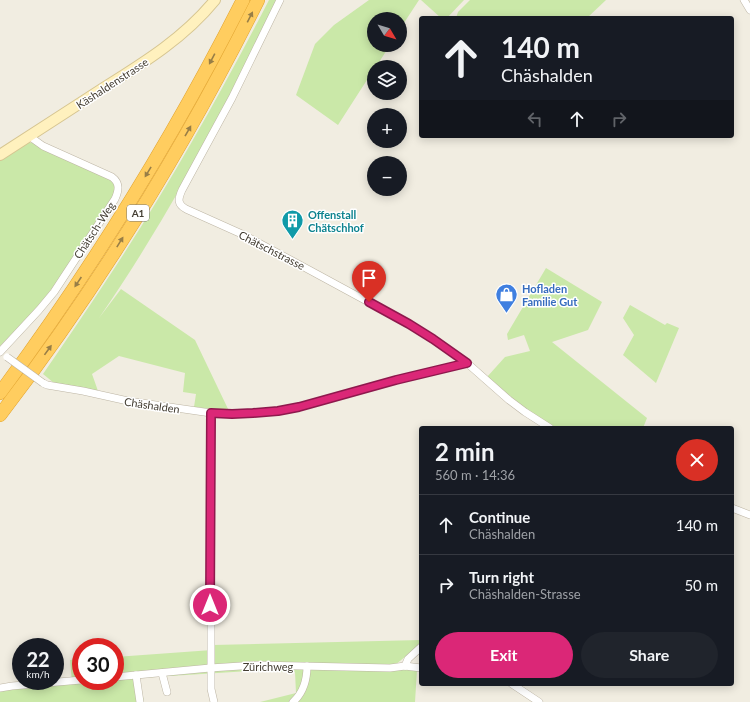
<!DOCTYPE html>
<html lang="en">
<head>
<meta charset="utf-8">
<style>
  body { margin:0; font-family:Lato,sans-serif; background:#20242c; color:#f1f3f6; height:100vh; display:flex; flex-direction:column; font-size:15px; white-space:nowrap }
  * { box-sizing:border-box; margin:0 }
  p { font-size:13px; color:#9ea1a6 }
  .icon { flex:none; width:22px; height:22px; fill:none; stroke:currentColor; stroke-width:2; stroke-linecap:round; stroke-linejoin:round }
  .map { position:relative; flex:1; overflow:hidden }
  .drawer { position:absolute; left:419px; top:426px; width:315px; height:260px; display:flex; flex-direction:column; background:#171b24; border-radius:4px; box-shadow:0 2px 10px #0003 }
  .drawer>* { flex:none }
  .guide { position:absolute; left:419px; top:16px; width:315px; height:122px; border-radius:4px; box-shadow:0 2px 10px #0003; background:#171b24; color:#f1f3f6; overflow:hidden }
  .needle { width:26px; rotate:128deg }
  .controls { position:absolute; left:367px; top:12px; display:grid; gap:8px }
  .controls a { display:grid; place-items:center; width:40px; height:40px; border-radius:50%; background:#171b24; box-shadow:0 2px 10px #0003; font-size:20px }
  .speed { position:absolute; left:12px; top:638px; display:flex; gap:8px; font-size:20px; font-weight:700; text-align:center }
  .speed>* { display:grid; place-content:center; width:52px; height:52px; border-radius:50%; background:#171b24; box-shadow:0 2px 10px #0003; line-height:1 }
  .speed small { font-size:10px; font-weight:400 }
  .speed .limit { border:6px solid #d22; background:#fff; color:#111 }
  .pin { position:absolute; display:grid; place-items:center; width:34px; height:34px; color:#fff; margin:-41px -17px; border-radius:50% 50% 50% 0; rotate:-45deg; box-shadow:0 0 4px #0007 }
  .pin .icon { rotate:45deg }
  .me { position:absolute; width:44px; margin:-22px; rotate:0deg; stroke-linejoin:round; filter:drop-shadow(0 0 3px #0008) }
  .turn { display:flex; align-items:center; gap:14px; height:84px; padding:0 16px; font-size:18px }
  .turn .icon { width:52px; height:52px; stroke-width:2.5 }
  .turn b { display:block; font-size:28px; line-height:34px }
  .lanes { display:flex; align-items:center; height:38px; padding:0 16px; background:#0003; justify-content:center; gap:20px; direction:ltr }
  .lanes .off { opacity:.35 }
  .round { display:grid; place-items:center; flex:none; width:42px; height:42px; border-radius:21px; background:#20242c }
  .head { display:flex; align-items:center; justify-content:space-between; height:68px; padding:0 16px }
  h1 { font-size:24px; font-weight:700; line-height:30px }
  .primary-button { display:flex; gap:8px; margin-top:auto; padding:8px 16px }
  .primary-button a { flex:1; height:46px; border-radius:24px; background:#db2777; color:#fff; font-size:16px; font-weight:700; line-height:46px; text-align:center }
  .primary-button a+a { background:#20242c; color:#f1f3f6 }
  ul { padding:0; list-style:none }
  li { display:flex; align-items:center; gap:12px; height:60px; padding:0 16px; border-top:1px solid #363941 }
  li div { flex:1 }
  li b { display:block; font-size:15px }
  li em { font-style:normal }
  .map>svg:first-child { display:block }
  .green { fill:#cae8a8 }
  .lines { fill:none; stroke-linecap:round; stroke-linejoin:round }
  .street-casing { stroke:#bdb5a4; stroke-width:8 }
  .secondary-casing { stroke:#d6c591; stroke-width:12 }
  .highway-casing { stroke:#e1a22c; stroke-width:14 }
  .street { stroke:#fff; stroke-width:7 }
  .secondary { stroke:#fff1be; stroke-width:10 }
  .highway { stroke:#ffcd5f; stroke-width:13 }
  .street-bridge-casing { stroke:#bdb5a4; stroke-width:8; stroke-linecap:butt }
  .street-bridge { stroke:#fff; stroke-width:7 }
  .oneway { fill:#987e46 }
  .route-casing { stroke:#8e194d; stroke-width:10 }
  .route { stroke:#db2777; stroke-width:7 }
  .labels { text-anchor:middle; dominant-baseline:central; stroke-width:3; stroke-linejoin:round; paint-order:stroke }
  .shield { fill:#fff; stroke:#7b7770; stroke-width:1 }
  .shield-label { font-size:10px; font-weight:bold; fill:#433d32 }
  .street-label { font-size:11px; fill:#433d32; stroke:#fff }
  .culture-label { font-size:11px; font-weight:bold; fill:#0d838f; stroke:#fff; text-anchor:start }
  .shop-label { font-size:11px; font-weight:bold; fill:#366cbe; stroke:#fff; text-anchor:start }
</style>
</head>
<body>
<div class="map">
<svg width="750" height="702" viewBox="0 0 750 702">
  <rect width="100%" height="100%" fill="#f1ede1"/>
  <g class="green">
    <path d="M269 0H277C258 38 240 77 221 114 184 184 144 253 99 318L121 289 195 340 229 411 194 407 196 394 183 392 185 373 119 356 92 374 98 391 54 383 43 374C65 342 87 310 108 278 167 189 220 95 269 0Z"/>
    <path d="M369 0H419L400 29V19H374V45H390L376 67H374V69L338 125 296 95 315 44 334 25Z"/>
    <path d="M421 0H464L447 18H441Z"/>
    <path d="M470 0H606L587 18H456L458 12Z"/>
    <path d="M25 142 34 143 111 179 116 185V193L56 283 40 305 0 346V159Z"/>
    <path d="M546 268 602 302 588 330 552 342 647 418 643 428H555L525 410 487 377 505 357 530 351 524 335 508 340 507 334Z"/>
    <path d="M630 305 665 325 667 323 679 328 656 383 623 355 634 335 623 318Z"/>
    <path d="M421 640V644L390 669 417 670 415 702H260L296 693 295 672 249 671 139 678 144 702H0V690L72 682 70 660 81 659V681H115V657L212 650 213 645Z"/>
  </g>
  <g class="lines">
    <defs>
      <g id="street">
        <path d="M280 0 232 98 182 190C178 199 177 204 186 209L244 235 302 266 409 324 433 339 467 363 509 400 525 412 550 428"/>
        <path d="M744 0 750 10"/>
        <path d="M0 352 39 310 54 292 115 199C119 190 120 183 112 177L43 146 29 136"/>
        <path d="M43 383 47 385 83 391 128 401 211 413 232 414 253 413 278 411 299 407 396 380 467 363"/>
        <path d="M211 413V689L214 702"/>
        <path d="M732 508 750 515"/>
        <path d="M405 666 408 659 421 647"/>
        <path d="M162 673 167 692"/>
        <path d="M136 675 140 702"/>
        <path d="M115 677 210 668 257 665 390 668 405 666 421 668"/>
        <path d="M512 684 539 702"/>
        <path d="M0 688 12 686 81 680"/>
        <path d="M293 702C303 693 307 679 307 666"/>
      </g>
      <path id="secondary" d="M0 155C35 132 70 110 105 87 145 62 185 37 215 0"/>
      <g id="highway">
        <path d="M0 393C92 269 173 138 243 0"/>
        <path d="M0 415C99 286 185 146 258 0"/>
      </g>
    </defs>
    <use href="#street" class="street-casing"/>
    <use href="#secondary" class="secondary-casing"/>
    <use href="#highway" class="highway-casing"/>
    <use href="#street" class="street"/>
    <use href="#secondary" class="secondary"/>
    <use href="#highway" class="highway"/>
    <defs>
      <path id="street-bridge" d="M7 357 43 383"/>
    </defs>
    <use href="#street-bridge" class="street-bridge-casing"/>
    <use href="#street-bridge" class="street-bridge"/>
  </g>
  <defs><path id="oneway-solid" d="M-6-.8H1V-3.2L6.5 0L1 3.2V.8H-6Z"/></defs>
  <g class="oneway">
    <use href="#oneway-solid" transform="translate(250 17) rotate(-63)"/>
    <use href="#oneway-solid" transform="translate(212 59) rotate(118)"/>
    <use href="#oneway-solid" transform="translate(188 131) rotate(-60)"/>
    <use href="#oneway-solid" transform="translate(148 172) rotate(121)"/>
    <use href="#oneway-solid" transform="translate(120 242) rotate(-58)"/>
    <use href="#oneway-solid" transform="translate(78 282) rotate(124)"/>
    <use href="#oneway-solid" transform="translate(48 350) rotate(-54)"/>
  </g>
  <g class="lines">
    <defs>
      <path id="route" d="M210 605 211 413 232 414 253 413 278 411 299 407 396 380 467 363 433 339 409 324 369 302"/>
    </defs>
    <use href="#route" class="route-casing"/>
    <use href="#route" class="route"/>
  </g>
  <defs>
    <symbol id="building-pin" viewBox="-11 -11 22 30"><path d="M0 17L-7.5 6A9.5 9.5 0 1 1 7.5 6Z" fill="#0f9aa8" stroke="#fff"/><path d="M-4-6H4V6H1V3H-1V6H-4ZM-2.5-4.3h1.7v1.8h-1.7ZM.8-4.3h1.7v1.8H.8ZM-2.5-1h1.7V.8h-1.7ZM.8-1h1.7V.8H.8Z" fill="#fff"/></symbol>
    <symbol id="shop-pin" viewBox="-11 -11 22 30"><path d="M0 17L-7.5 6A9.5 9.5 0 1 1 7.5 6Z" fill="#3f7fe0" stroke="#fff"/><path d="M-5-2.5h2.3a2.7 3.5 0 0 1 5.4 0H5L5.5 6h-11ZM-1.5-2.5h3a1.5 2.3 0 0 0-3 0Z" fill="#fff"/></symbol>
  </defs>
  <g fill-rule="evenodd">
    <use href="#building-pin" x="280" y="208" width="25" height="34"/>
    <use href="#shop-pin" x="494" y="282" width="25" height="34"/>
  </g>
  <g class="labels">
    <rect class="shield" x="127" y="205" width="22" height="16" rx="3"/>
    <g class="shield-label">
      <text x="138" y="213">A1</text>
    </g>
    <g class="street-label">
      <text transform="translate(112 83) rotate(-33)">Käshaldenstrasse</text>
      <text transform="translate(94 230) rotate(-57)">Chätsch-Weg</text>
      <text transform="translate(272 250) rotate(27)">Chätschstrasse</text>
      <text transform="translate(152 405) rotate(8)">Chäshalden</text>
      <text x="268" y="666">Zürichweg</text>
    </g>
    <g class="culture-label">
      <text x="308" y="214">Offenstall<tspan x="308" dy="13">Chätschhof</tspan></text>
    </g>
    <g class="shop-label">
      <text x="522" y="288">Hofladen<tspan x="522" dy="13">Familie Gut</tspan></text>
    </g>
  </g>
</svg>
<div class="controls">
<a><svg class="needle" viewBox="-14 -14 28 28"><path d="M0-13l5 13h-10z" fill="#e53935"/><path d="M0 13l5-13h-10z" fill="#9ea1a6"/></svg></a>
<a><svg class="icon" aria-label="layers" viewBox="0 0 24 24"><path d="M12 4l9 5-9 5-9-5zM3 14l9 5 9-5"/></svg></a>
<a>+</a>
<a>−</a>
</div>
<div class="speed"><div>22<small>km/h</small></div><div class="limit">30</div></div>
<div class="pin" style="left:369px;top:302px;background:#d93025"><svg class="icon" aria-label="arrive" viewBox="0 0 24 24"><path d="M6 21V4h12l-3 4 3 4H6"/></svg></div>
<svg class="me" style="left:210px;top:605px" viewBox="-20 -20 40 40"><circle r="17" fill="#db2777" stroke="#fff" stroke-width="3"/><path d="M0-11L8 9 0 5-8 9z" fill="#fff"/></svg>
<div class="guide">
<div class="turn"><svg class="icon" aria-label="ahead" viewBox="0 0 24 24"><path d="M12 20V5M6 11l6-6 6 6"/></svg><div><b>140 m</b>Chäshalden</div></div>
<div class="lanes"><svg class="icon off" aria-label="left" viewBox="0 0 24 24"><path d="M17 20v-9H6M10 6l-5 5 5 5"/></svg><svg class="icon" aria-label="ahead" viewBox="0 0 24 24"><path d="M12 20V5M6 11l6-6 6 6"/></svg><svg class="icon off" aria-label="right" viewBox="0 0 24 24"><path d="M7 20v-9h11M14 6l5 5-5 5"/></svg></div>
</div>
<section class="drawer">
<div class="head"><div><h1>2 min</h1><p>560 m · 14:36</p></div><a class="round" style="background:#d93025;color:#fff"><svg class="icon" aria-label="close" viewBox="0 0 24 24"><path d="M6 6l12 12M18 6L6 18"/></svg></a></div>
<ul>
<li><svg class="icon" aria-label="ahead" viewBox="0 0 24 24"><path d="M12 20V5M6 11l6-6 6 6"/></svg><div><b>Continue</b><p>Chäshalden</p></div><em>140 m</em></li>
<li><svg class="icon" aria-label="right" viewBox="0 0 24 24"><path d="M7 20v-9h11M14 6l5 5-5 5"/></svg><div><b>Turn right</b><p>Chäshalden-Strasse</p></div><em>50 m</em></li>
</ul>
<div class="primary-button"><a>Exit</a><a>Share</a></div>
</section>
</div>
</body>
</html>
